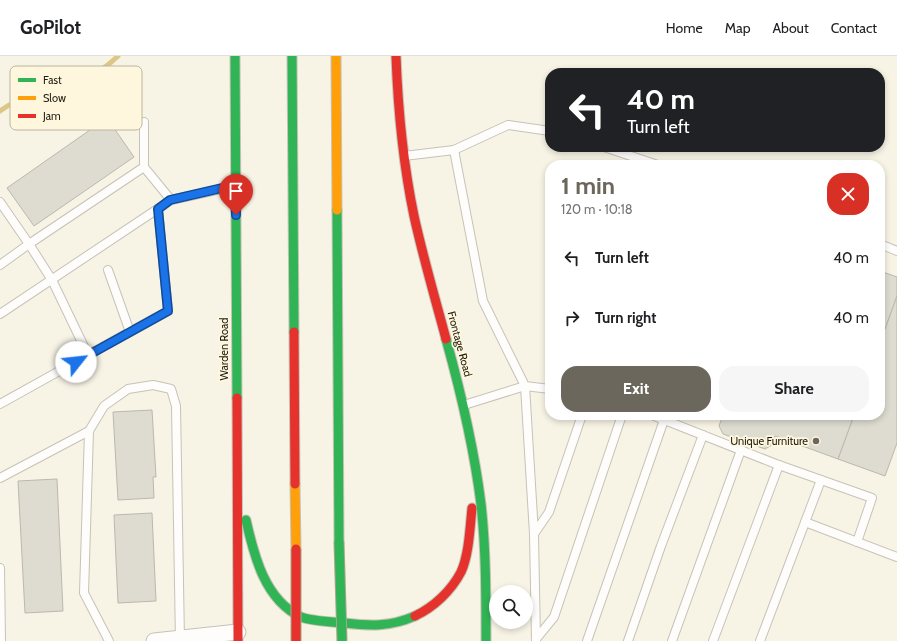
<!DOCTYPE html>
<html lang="en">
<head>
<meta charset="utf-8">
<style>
  body { margin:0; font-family:Cabin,sans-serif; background:#f6f6f6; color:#202124; height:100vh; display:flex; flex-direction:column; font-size:15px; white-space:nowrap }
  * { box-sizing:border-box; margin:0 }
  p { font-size:13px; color:#757577 }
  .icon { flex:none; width:22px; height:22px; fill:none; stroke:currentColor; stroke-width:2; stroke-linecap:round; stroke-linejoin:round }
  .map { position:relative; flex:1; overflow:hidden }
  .drawer { position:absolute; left:545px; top:104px; width:340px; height:260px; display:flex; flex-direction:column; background:#fff; border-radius:16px; box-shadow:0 2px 6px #0003 }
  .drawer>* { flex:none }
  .banner { position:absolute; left:545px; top:12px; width:340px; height:84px; border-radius:16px; box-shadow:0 2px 6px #0003; background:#202124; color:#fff; overflow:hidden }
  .controls { position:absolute; left:489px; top:529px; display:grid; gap:8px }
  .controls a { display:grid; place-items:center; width:44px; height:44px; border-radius:50%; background:#fff; box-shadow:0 2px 6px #0003; font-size:20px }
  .pin { position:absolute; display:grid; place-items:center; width:34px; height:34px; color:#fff; margin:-41px -17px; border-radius:50% 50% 50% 0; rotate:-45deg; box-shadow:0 0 4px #0007 }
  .pin .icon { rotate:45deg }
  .me { position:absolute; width:44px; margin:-22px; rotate:61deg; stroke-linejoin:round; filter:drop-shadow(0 0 3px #0008) }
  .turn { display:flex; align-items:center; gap:14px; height:84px; padding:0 16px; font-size:18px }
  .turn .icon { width:52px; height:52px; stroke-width:2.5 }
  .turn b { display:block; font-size:28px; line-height:34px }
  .round { display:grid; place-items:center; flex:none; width:42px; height:42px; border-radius:16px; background:#f6f6f6 }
  .headline { display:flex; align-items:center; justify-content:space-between; height:68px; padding:0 16px }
  h1 { font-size:24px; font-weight:700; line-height:30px; color:#6b675c }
  .action { display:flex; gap:8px; margin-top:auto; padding:8px 16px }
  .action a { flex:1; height:46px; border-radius:16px; background:#6b675c; color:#fff; font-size:16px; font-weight:700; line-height:46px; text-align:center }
  .action a+a { background:#f6f6f6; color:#202124 }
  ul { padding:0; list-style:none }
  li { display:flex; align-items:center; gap:12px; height:60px; padding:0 16px }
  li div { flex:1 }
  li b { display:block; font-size:15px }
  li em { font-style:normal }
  header { display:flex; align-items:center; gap:24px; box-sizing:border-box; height:56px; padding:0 20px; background:#fff; border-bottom:1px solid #e0e0e0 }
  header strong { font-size:19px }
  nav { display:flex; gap:22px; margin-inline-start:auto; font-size:14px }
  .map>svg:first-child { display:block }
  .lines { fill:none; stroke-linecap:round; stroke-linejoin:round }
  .stream { stroke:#dcc886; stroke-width:5 }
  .building { fill:#dedbd0; stroke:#bbb8ad }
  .lane-casing { stroke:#c6c3b7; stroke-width:10 }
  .street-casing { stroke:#c6c3b7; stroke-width:17 }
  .fast-casing { stroke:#c6c3b7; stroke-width:11 }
  .slow-casing { stroke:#c6c3b7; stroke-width:11 }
  .jam-casing { stroke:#c6c3b7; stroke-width:11 }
  .lane { stroke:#fefdfb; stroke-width:8 }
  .street { stroke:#fefdfb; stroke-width:15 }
  .fast { stroke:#30b455; stroke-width:9 }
  .slow { stroke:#ff9f0a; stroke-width:9 }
  .jam { stroke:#e5322d; stroke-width:9 }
  .fast-bridge-casing { stroke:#aca589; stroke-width:11; stroke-linecap:butt }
  .jam-bridge-casing { stroke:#aca589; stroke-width:11; stroke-linecap:butt }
  .fast-bridge { stroke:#30b455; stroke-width:9 }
  .jam-bridge { stroke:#e5322d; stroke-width:9 }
  .route-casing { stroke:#114b97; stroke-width:10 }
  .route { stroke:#1a73e8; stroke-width:7 }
  .poi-dot { fill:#6b675c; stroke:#fff7dd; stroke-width:1.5 }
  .labels { text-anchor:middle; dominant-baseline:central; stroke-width:3.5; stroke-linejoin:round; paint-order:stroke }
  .street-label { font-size:11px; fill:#1f1c12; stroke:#fff7dd }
  .poi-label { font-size:11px; fill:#1f1c12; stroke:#fff7dd; text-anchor:end }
  .key { fill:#fff7dd; stroke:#bcb5a0; stroke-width:1 }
  .key-label { font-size:11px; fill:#1f1c12 }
</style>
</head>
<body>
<header>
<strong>GoPilot</strong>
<nav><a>Home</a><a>Map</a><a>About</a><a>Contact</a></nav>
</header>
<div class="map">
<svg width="897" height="585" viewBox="0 0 897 585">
  <rect width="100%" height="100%" fill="#f7f3e5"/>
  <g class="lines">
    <path class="stream" d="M0 55 9 49C47 36 89 29 118 0"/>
  </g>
  <g class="building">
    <path d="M107 62 134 101 34 170 7 132Z"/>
    <path d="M880 215 897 221V240L880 287Z"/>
    <path d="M897 240V387L885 420 838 403 854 359H880V287Z"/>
    <path d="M152 354 156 421H153L154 442 118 444 113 356Z"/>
    <path d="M712 359H723L721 362Z"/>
    <path d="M723 359H854L838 403 775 380 772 389 765 393 723 378 719 370Z"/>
    <path d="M57 423 63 555 25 557 18 425Z"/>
    <path d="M152 457 156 545 118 547 114 459Z"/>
  </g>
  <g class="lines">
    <defs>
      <g id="lane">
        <path d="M144 66V111"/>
        <path d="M604 91 658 109"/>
        <path d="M454 94 508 69 550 75"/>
        <path d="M404 100 454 94 483 245 525 330 464 349"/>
        <path d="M0 146 29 188 0 209"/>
        <path d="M158 153 168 255 88 299 52 224 29 188 144 111 171 144"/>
        <path d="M880 188 897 195"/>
        <path d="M108 214 130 276"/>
        <path d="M0 258 171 144 235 130"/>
        <path d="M0 348 88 299"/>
        <path d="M652 359 776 408 872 442 857 486"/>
        <path d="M0 422 89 375"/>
        <path d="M805 466 897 501"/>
        <path d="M534 478 549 456 582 359"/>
        <path d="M0 512 1 585"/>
        <path d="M536 583 554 561 622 359"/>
        <path d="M109 585 84 537 89 375 104 350 128 333 153 329 171 333 176 350 180 585"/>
        <path d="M536 585 534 478 525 330 550 333"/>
        <path d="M587 585 664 364"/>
        <path d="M628 585 661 490 703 379"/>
        <path d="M672 585 741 394"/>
        <path d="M713 585 779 409"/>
        <path d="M760 585 821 424"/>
      </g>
      <path id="street" d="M154 585 238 576"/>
      <g id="fast">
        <path d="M235 0 237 342"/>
        <path d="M292 0 294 276"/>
        <path d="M337 154 339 486"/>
        <path d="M446 283C461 337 474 392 481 448 486 493 486 539 486 585"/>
        <path d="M246 464C254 500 265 544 301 561 311 565 333 566 344 567 370 570 390 571 415 560"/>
      </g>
      <g id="slow">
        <path d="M336 0 337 154"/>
        <path d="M295 428 296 493"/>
      </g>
      <g id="jam">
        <path d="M396 0C398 54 403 107 414 160 423 201 435 242 446 283"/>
        <path d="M294 276 295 428"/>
        <path d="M237 342 238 585"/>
        <path d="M415 560C434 551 451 535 461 516 469 499 470 471 472 452"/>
      </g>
    </defs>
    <use href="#lane" class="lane-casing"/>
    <use href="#street" class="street-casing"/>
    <use href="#fast" class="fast-casing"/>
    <use href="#slow" class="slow-casing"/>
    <use href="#jam" class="jam-casing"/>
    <use href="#lane" class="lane"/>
    <use href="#street" class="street"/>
    <use href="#fast" class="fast"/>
    <use href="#slow" class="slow"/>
    <use href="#jam" class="jam"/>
    <defs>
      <path id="fast-bridge" d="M339 486 342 585"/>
      <path id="jam-bridge" d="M296 493V585"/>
    </defs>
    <use href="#fast-bridge" class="fast-bridge-casing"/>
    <use href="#jam-bridge" class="jam-bridge-casing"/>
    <use href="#fast-bridge" class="fast-bridge"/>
    <use href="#jam-bridge" class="jam-bridge"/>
  </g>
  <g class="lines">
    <defs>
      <path id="route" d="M76 306 168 255 158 153 170 144 235 129 236 159"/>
    </defs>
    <use href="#route" class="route-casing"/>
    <use href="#route" class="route"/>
  </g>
  <circle class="poi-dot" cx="816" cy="385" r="4"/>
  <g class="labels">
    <g class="street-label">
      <text transform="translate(460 288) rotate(75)">Frontage Road</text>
      <text transform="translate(224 293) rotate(-90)">Warden Road</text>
    </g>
    <g class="poi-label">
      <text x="808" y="385">Unique Furniture</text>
    </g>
  </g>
  <rect x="10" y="10" width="132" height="64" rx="6" class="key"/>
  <rect x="18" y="22" width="18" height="4" fill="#30b455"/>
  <rect x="18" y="40" width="18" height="4" fill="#ff9f0a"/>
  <rect x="18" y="58" width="18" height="4" fill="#e5322d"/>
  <g class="key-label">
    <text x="43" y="28">Fast</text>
    <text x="43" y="46">Slow</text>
    <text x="43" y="64">Jam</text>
  </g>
</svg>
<div class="controls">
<a><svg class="icon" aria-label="search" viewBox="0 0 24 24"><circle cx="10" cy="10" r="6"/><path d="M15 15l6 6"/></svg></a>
</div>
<div class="pin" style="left:236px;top:159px;background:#d93025"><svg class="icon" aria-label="arrive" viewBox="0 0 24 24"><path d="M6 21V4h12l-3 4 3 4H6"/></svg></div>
<svg class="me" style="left:76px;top:306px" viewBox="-20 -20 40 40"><circle r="19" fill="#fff"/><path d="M0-13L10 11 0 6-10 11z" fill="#1a73e8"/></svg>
<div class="banner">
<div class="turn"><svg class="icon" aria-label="left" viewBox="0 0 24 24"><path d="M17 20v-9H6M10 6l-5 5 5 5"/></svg><div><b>40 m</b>Turn left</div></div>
</div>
<section class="drawer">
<div class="headline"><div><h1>1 min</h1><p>120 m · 10:18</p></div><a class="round" style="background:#d93025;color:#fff"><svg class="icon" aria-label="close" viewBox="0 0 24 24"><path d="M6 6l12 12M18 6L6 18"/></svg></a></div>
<ul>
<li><svg class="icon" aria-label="left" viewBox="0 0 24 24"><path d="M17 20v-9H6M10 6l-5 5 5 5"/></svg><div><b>Turn left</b></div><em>40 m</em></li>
<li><svg class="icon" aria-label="right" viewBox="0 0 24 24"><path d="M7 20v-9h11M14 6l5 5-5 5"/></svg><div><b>Turn right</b></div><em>40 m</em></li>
</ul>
<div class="action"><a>Exit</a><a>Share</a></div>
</section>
</div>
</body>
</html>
